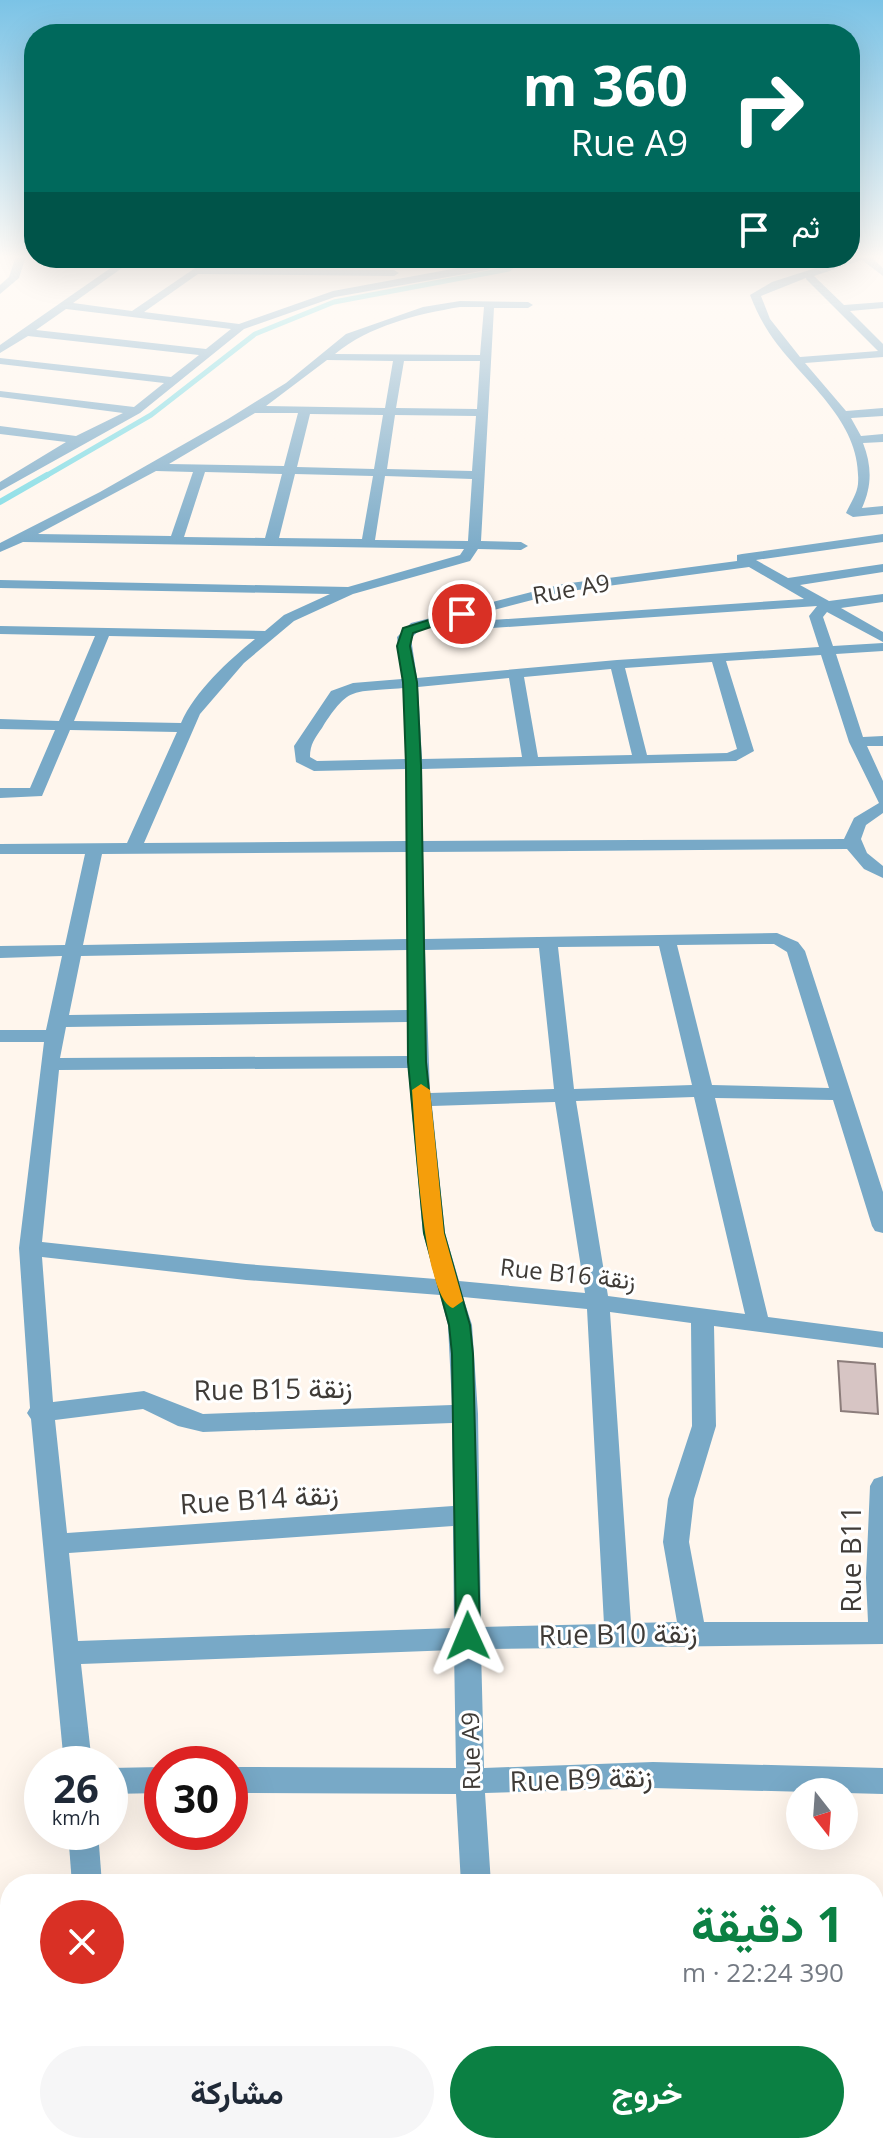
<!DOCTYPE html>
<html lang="ar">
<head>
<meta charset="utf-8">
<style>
  body { margin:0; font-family:"Open Sans",Vazirmatn,sans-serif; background:#f6f6f7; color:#1f2937; direction:rtl; height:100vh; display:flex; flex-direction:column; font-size:30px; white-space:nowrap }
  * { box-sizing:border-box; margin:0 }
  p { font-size:26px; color:#747a83 }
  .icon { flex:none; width:44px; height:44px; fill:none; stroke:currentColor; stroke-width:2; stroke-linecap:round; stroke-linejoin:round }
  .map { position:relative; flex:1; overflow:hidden; direction:ltr }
  .drawer { position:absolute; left:0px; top:1874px; width:884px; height:280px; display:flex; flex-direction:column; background:#fff; border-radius:32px 32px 0 0; box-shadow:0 8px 32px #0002; direction:rtl }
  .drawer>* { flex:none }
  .top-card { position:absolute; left:24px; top:24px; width:836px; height:244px; border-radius:32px; box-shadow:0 8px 32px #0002; direction:rtl; background:#00695c; color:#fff; overflow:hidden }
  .needle { width:52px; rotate:163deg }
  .controls { position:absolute; left:786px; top:1778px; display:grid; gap:16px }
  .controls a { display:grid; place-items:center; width:72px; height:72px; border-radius:50%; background:#fff; box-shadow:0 8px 32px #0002; font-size:40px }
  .speed { position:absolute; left:24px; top:1746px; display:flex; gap:16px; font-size:40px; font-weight:700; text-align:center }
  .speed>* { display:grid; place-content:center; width:104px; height:104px; border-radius:50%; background:#fff; box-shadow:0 8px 32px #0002; line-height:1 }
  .speed small { font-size:20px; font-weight:400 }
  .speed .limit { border:12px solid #d22; background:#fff; color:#111 }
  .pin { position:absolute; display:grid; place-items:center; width:68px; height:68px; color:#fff; margin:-34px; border:4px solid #fff; border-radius:50%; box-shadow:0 2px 8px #0007 }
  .me { position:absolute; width:88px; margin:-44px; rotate:359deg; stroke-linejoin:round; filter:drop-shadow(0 0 6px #0008) }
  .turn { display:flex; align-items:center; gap:28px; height:168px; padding:0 40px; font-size:36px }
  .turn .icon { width:104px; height:104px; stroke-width:2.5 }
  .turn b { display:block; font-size:56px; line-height:68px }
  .then { display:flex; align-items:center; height:76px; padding:0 40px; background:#0003; gap:16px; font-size:30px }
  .round { display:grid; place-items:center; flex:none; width:84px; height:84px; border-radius:42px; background:#f6f6f7 }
  .summary { display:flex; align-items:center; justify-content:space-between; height:136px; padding:0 40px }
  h1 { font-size:48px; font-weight:700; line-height:60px; color:#0b8043 }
  .button { display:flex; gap:16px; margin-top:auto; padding:16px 40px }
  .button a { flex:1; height:92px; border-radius:48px; background:#0b8043; color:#fff; font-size:32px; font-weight:700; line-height:92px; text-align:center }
  .button a+a { background:#f6f6f7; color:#1f2937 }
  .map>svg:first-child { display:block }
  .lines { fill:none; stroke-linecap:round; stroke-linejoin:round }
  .stream-far1 { stroke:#79dae4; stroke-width:5 }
  .stream { stroke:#79dae4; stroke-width:6 }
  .building { fill:#d7c5c4; stroke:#8c7d7b; stroke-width:2 }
  .street { fill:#78a9c7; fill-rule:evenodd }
  .route { fill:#0b8043; stroke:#07532c; stroke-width:2 }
  .slow { fill:#f59e0b }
  .labels { text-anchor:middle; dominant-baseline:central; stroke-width:6; stroke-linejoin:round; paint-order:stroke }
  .street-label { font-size:24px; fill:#3f3b37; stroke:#fff }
  .near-street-label { font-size:28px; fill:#3f3b37; stroke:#fff }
</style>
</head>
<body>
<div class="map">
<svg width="883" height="2154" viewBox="0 0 883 2154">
  <rect width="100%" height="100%" fill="#fff6ed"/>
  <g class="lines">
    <path class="stream-far1" d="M44 477 151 415 255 334 334 302 509 269 520 258"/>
    <path class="stream" d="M0 502 47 475"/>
  </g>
  <path class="building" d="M838 1361 875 1364 878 1414 841 1411Z"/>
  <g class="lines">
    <g class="street">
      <path d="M16 256H26L19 278 0 294V285L9 277Z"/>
      <path d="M853 256H870L883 268V276L862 260 814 276 844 305 883 302V308L850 311 883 344V357L805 363 846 411 883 408V416L851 418 861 436 883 434V442L863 443C872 466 872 486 862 508L883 506V514L853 517 846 513C850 504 857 494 858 484 862 424 810 387 777 344 765 328 757 313 750 295L772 282ZM806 278V279L878 351 800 357 770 319 761 296Z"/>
      <path d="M125 258H136L73 303 132 311 207 260 212 263 206 268 394 270 399 273 394 276 198 274 144 312 239 324 333 291 512 258 487 270 335 297 244 329 140 413 0 491V482L66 442 0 434V426L76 436 123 413 0 397V391L134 407 164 383 0 364V358L171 377 199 355 28 336 0 353V345ZM66 309 231 329 206 349 36 330Z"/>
      <path d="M460 301 528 302 533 305 528 308H494L481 541 521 542 528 546 521 550 478 549 470 561 353 594 294 621 244 663 200 714 144 843 406 841V769L314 771 296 762 294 746 331 691 353 683 402 679 397 637 411 623 563 584 737 561V555L742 554 883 534V542L756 560 788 578 883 564V572L800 585 829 601 883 594V602L841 608 883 632V642L827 612 823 617 833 646 883 643V651L836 654 863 737 883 736V746H867L883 781V813L866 825 861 839 867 853 883 866V878L864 869 847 849 423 852 425 939 777 933 798 942 805 951 883 1192V1233L875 1231 872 1226 833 1100 715 1098 768 1317 883 1332V1348L714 1326 716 1426 694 1499 689 1542 704 1622H868L866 1578 870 1486 874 1479 883 1476V1644L481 1649 484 1768 653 1762 883 1768V1794L653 1788 485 1793 491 1884H461L456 1794 230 1793V1767L456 1768 454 1650 81 1664 92 1764H64L31 1419 27 1413 30 1408 19 1248 44 1042H0V1030H46L62 956 0 958V946L65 945 85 854H0V844L127 843 177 732 70 730 42 796 0 798V788H30L55 730 0 729V719L59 721 95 636 0 634V626L265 631 284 615 330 594 0 588V580L348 587 460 555 464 549 23 542 0 552V543L100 492 228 419 286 383 346 334 423 307ZM460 307H484L480 355 335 354C369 326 417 314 460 307ZM327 360 393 361 385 408 266 406ZM404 361H480L477 409 396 408ZM255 413H298L284 466 169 464ZM310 414 383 415 374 469 297 467ZM395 415 476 416 472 471 387 469ZM156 471 193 472 171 536 38 534ZM205 472 282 474 265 538 184 537ZM295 474 373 476 362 539 279 538ZM385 476 472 479 468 541 375 540ZM749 567 804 599 492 620 485 624 492 628 817 606 809 616 819 647 617 660 417 678 411 638 421 629 563 592ZM109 636 255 639C228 661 195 691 181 723L74 721ZM821 655 849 742 879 803 854 818 844 839 423 841 422 769 736 761 754 751 726 661ZM712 662 737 749 727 753 647 755 625 668ZM611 669 632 755 538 757 524 677ZM509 678 522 757 422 759 418 687ZM403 688 406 759 317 761 310 757C310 744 315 738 322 728 350 684 353 693 403 688ZM406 852 407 939 83 945 102 854ZM774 944 787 952 829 1088 712 1085 677 945ZM659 946 692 1085 574 1089 558 947ZM539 948 554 1089 430 1093 425 950ZM407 950V1010L69 1015 81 956ZM407 1022V1056L60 1058 66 1027ZM408 1068 423 1233 436 1279 246 1264 42 1242 59 1070ZM694 1097 745 1314 608 1296 576 1101ZM555 1102 585 1293 459 1281 445 1233 432 1106ZM42 1257 246 1280 440 1295 448 1325 452 1405 203 1414 144 1391 53 1402ZM463 1297 587 1309 604 1624 481 1627 478 1414 472 1325ZM610 1312 691 1323 692 1426 668 1499 663 1542 677 1622 631 1623ZM143 1409 178 1426 203 1432 452 1423 453 1506 67 1533 55 1420ZM453 1526 454 1628 78 1641 69 1553Z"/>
      <path d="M162 1767V1793L110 1794V1768Z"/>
      <path d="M68 1832H98L102 1884H72Z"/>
      <rect x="874" y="1900" width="9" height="28"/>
      <rect x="874" y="2066" width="9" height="32"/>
      <path d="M0 2134 10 2138V2144H22L26 2154H0Z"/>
      <path d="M101 2144H135L136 2154H102Z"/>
      <path d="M484 2144H518L519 2154H485Z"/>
    </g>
  </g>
  <linearGradient id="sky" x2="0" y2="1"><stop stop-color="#7bc3e6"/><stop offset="0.46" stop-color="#fffbf7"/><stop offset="1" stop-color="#fffbf7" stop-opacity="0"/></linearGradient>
  <rect width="883" height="558" fill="url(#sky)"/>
  <path class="route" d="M458 611 469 614 413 633 410 646 417 682 421 765 426 1062 444 1233 470 1325 473 1354 480 1636 477 1643 468 1646 459 1643 456 1636 452 1354 449 1325 424 1233 408 1062 406 765 403 682 397 646 403 628Z"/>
  <path class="slow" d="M421 1084 430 1090 444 1233 463 1301 453 1308C422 1299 415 1124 412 1090Z"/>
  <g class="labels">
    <g class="street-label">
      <text transform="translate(571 588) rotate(-10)">Rue A9</text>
      <text transform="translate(568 1273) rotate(6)">Rue B16 زنقة</text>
      <text transform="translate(470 1751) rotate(-91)">Rue A9</text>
    </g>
    <g class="near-street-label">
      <text transform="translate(273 1388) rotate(-1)">Rue B15 زنقة</text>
      <text transform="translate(259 1498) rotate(-4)">Rue B14 زنقة</text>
      <text transform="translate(850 1559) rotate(-90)">Rue B11</text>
      <text transform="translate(618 1633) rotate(-1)">Rue B10 زنقة</text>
      <text transform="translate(581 1778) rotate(-2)">Rue B9 زنقة</text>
    </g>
  </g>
</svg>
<div class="controls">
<a><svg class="needle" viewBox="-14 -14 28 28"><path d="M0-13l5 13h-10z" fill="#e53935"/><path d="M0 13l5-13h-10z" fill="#747a83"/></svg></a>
</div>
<div class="speed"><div>26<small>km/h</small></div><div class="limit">30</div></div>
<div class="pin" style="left:462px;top:614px;background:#d93025"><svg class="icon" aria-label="arrive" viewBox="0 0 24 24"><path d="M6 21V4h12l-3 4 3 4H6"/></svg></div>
<svg class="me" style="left:468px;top:1636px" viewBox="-20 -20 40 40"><path d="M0-17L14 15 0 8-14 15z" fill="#0b8043" stroke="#fff" stroke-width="4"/></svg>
<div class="top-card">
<div class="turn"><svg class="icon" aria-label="right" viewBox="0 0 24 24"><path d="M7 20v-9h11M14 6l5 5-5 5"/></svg><div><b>360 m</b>Rue A9</div></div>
<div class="then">ثم<svg class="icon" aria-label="arrive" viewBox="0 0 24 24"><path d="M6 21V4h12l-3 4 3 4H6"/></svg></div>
</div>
<section class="drawer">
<div class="summary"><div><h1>1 دقيقة</h1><p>390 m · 22:24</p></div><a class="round" style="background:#d93025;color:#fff"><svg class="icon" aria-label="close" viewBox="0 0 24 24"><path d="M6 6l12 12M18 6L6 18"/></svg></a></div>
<div class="button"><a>خروج</a><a>مشاركة</a></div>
</section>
</div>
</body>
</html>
